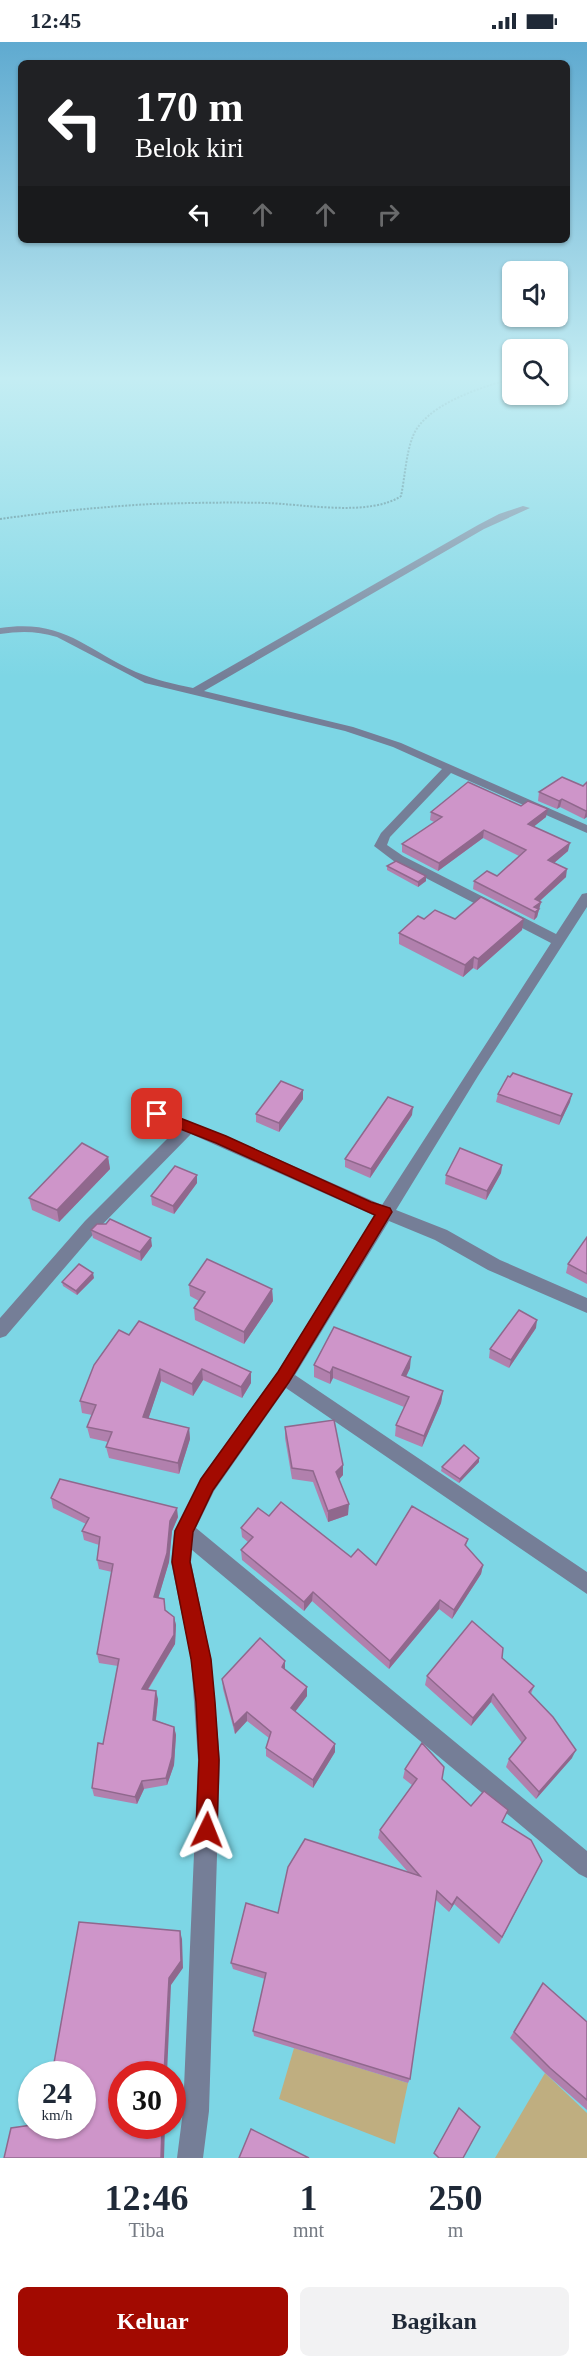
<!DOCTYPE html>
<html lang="id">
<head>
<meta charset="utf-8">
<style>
  body { margin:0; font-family:"Times New Roman",serif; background:#f2f2f3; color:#1f2937; height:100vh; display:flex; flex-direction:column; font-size:22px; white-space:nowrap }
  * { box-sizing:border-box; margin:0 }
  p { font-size:20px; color:#747a83 }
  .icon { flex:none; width:33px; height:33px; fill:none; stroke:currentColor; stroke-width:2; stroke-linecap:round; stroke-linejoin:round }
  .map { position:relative; height:2116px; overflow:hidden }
  .sheet { display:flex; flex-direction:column; background:#fff; flex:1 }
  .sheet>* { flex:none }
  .banner { position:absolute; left:18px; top:18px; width:552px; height:183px; border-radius:9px; box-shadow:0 2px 4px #0004; background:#202124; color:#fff; overflow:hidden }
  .tools { position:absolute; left:502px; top:219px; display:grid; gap:12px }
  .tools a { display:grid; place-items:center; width:66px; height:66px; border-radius:9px; background:#fff; box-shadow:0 2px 4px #0004; font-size:30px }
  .speed { position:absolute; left:18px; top:2019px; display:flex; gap:12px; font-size:30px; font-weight:700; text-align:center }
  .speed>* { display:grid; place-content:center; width:78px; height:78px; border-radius:50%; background:#fff; box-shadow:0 2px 4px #0004; line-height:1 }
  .speed small { font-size:15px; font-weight:400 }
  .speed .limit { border:9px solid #d22; background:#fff; color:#111 }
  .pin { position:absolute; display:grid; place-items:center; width:51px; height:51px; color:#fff; margin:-26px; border-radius:12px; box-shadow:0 3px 9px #0006 }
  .me { position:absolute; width:66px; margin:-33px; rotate:2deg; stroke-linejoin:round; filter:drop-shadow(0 0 4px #0008) }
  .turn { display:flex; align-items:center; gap:21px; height:126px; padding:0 18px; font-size:27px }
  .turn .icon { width:78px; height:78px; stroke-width:2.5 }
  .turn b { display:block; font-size:42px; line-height:51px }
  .lanes { display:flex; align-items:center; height:57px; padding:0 18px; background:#0003; justify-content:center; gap:30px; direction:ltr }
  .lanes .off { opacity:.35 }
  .eta { display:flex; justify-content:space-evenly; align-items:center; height:102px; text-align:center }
  .eta b { font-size:36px; font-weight:700; line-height:42px }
  .action { display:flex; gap:12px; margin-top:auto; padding:12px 18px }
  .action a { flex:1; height:69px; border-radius:9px; background:#a20a01; color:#fff; font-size:24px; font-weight:700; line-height:69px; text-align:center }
  .action a+a { background:#f2f2f3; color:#1f2937 }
  .status { display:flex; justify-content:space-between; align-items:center; height:42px; padding:0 30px; background:#fff; direction:ltr }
  .status svg { height:16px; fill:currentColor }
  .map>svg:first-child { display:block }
  .green { fill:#bfae80 }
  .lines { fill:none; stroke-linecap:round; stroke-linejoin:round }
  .path { stroke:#3f757f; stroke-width:2; stroke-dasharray:2 1.5; stroke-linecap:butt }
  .street { fill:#757e97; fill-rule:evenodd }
  .wall { fill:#b180ad }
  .shaded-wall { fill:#90688d }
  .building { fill:#ce95c9; stroke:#90688d; stroke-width:1.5 }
  .route { fill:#a20a01; stroke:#690601; stroke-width:1.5 }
</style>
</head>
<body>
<div class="status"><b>12:45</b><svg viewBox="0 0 49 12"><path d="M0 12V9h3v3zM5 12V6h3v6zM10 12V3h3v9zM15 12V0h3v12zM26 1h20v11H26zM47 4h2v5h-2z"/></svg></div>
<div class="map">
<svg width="587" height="2116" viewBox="0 0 587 2116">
  <rect width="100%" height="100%" fill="#7dd6e5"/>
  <g class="green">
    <path d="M294 2006 408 2041 395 2102 279 2057Z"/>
    <path d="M545 2031 587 2071V2116H495Z"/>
  </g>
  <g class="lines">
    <path class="path" d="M0 477C50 470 100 465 151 462 189 461 227 460 266 461 303 462 370 475 401 454 405 435 406 411 413 394 425 364 476 347 504 339"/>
    <path class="street" d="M523 464 530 466 484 487 204 649 353 685 401 701 587 783V791L451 731 390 795 387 803 403 814 556 892 582 852 587 851V865L478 1034 396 1168 447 1188 500 1218 587 1256V1271L488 1228 435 1198 389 1179 295 1333 587 1530V1552L286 1346 214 1449 196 1486 587 1809V1836L579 1832 192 1508 191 1520 211 1617 220 1718 209 2069 203 2116H177L183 2069 198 1718 191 1617 171 1520 174 1489 200 1437 278 1329 375 1174 191 1092 97 1188 6 1294 0 1296V1276L85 1179 177 1087 137 1071 134 1067 137 1063 142 1061 226 1094 382 1163 551 901 395 820 374 804 381 791 442 727 393 705 345 689 145 641 57 595C37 589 21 589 0 592V586C64 577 83 606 136 630 155 638 174 642 193 646L478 483 499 472Z"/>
  </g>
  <g class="wall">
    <path d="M583 744 587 775 584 777 560 765 557 767 538 759 539 750Z"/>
    <path d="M431 770 546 775 534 784 568 809 554 821 566 835 540 859 541 860 537 875 534 878 473 847 474 839 497 834 519 814 483 796 438 829 402 810V802L434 780 430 778Z"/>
    <path d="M387 824 426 839 418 845 387 828Z"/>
    <path d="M424 877H455L522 888 477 928 473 926 463 935 399 902V891Z"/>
    <path d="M303 1048V1057L279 1090 256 1080V1072Z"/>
    <path d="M498 1052 570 1060 559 1083 496 1060Z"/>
    <path d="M412 1073 370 1136 345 1125V1117Z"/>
    <path d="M108 1115 110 1127 59 1180 32 1168 29 1156Z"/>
    <path d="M502 1123 501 1131 486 1158 445 1142 446 1133Z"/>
    <path d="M197 1141 174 1172 152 1163 151 1154Z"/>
    <path d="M91 1188 152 1204 141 1219 93 1196Z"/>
    <path d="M587 1195V1242L566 1231 568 1222Z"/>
    <path d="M94 1236 77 1253 63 1244 62 1240Z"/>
    <path d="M189 1243 272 1247 273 1259 244 1302 195 1278 194 1266 199 1259 190 1254Z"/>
    <path d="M536 1286 509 1326 489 1316 490 1307Z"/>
    <path d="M129 1293 251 1330V1341L242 1356 203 1338 193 1354 161 1339 148 1377 189 1386 190 1397 179 1432 109 1416 106 1405 108 1400 90 1396 87 1385 92 1373 82 1371 80 1359Z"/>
    <path d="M314 1323 410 1326 406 1335 443 1349 441 1361 422 1405 395 1394 396 1383 404 1365 333 1336 330 1342 314 1335Z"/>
    <path d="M285 1385 343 1433 339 1437 348 1473 328 1480 313 1440 292 1437 285 1396Z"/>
    <path d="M479 1420 459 1441 441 1429 442 1425Z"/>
    <path d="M51 1456 178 1475 172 1489 169 1520 158 1556 166 1569 174 1575 176 1583 175 1602 148 1648 158 1657 156 1678 174 1685 176 1693 174 1723 167 1743 144 1747 137 1762 94 1754 92 1746 103 1702 118 1624 99 1621 97 1612 112 1530 99 1527 97 1518 99 1503 84 1498 82 1489 86 1482 53 1466Z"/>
    <path d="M269 1474 351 1515 376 1523 468 1497 466 1504 483 1523 481 1532 452 1577 439 1567 389 1627 312 1559 304 1569 242 1518 241 1508 248 1500 242 1495 241 1486Z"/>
    <path d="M502 1616 534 1644 531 1652 572 1716 536 1757 506 1725 509 1717 522 1701 491 1660 471 1684 425 1643 427 1634Z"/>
    <path d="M285 1619V1628L307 1645V1654L295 1670 335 1710 313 1746 266 1714V1706L269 1696 247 1679 235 1692 223 1647 222 1637Z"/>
    <path d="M405 1727 442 1737 471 1764 503 1780 542 1819 499 1902 454 1862 449 1870 436 1858 410 2037 408 2041 254 1994 253 1989 265 1937 233 1927 231 1921 278 1871 408 1830 378 1796 380 1788 412 1743 403 1736Z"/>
    <path d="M543 1941 587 1980V2068L545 2031 510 1996Z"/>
  </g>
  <g class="shaded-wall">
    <path d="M562 757 560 765 557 767 559 759Z"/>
    <path d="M548 767 546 775 527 790 528 782Z"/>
    <path d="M587 768V775L584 777 586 769Z"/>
    <path d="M484 788 483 796 438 829 439 821Z"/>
    <path d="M570 801 568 809 547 827 548 818Z"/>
    <path d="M567 827 566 835 533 865 535 857Z"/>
    <path d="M426 834V839L418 845V840Z"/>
    <path d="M541 860 537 875 534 878 535 870 534 865Z"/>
    <path d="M524 877 522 888 477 928 478 917Z"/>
    <path d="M474 915 473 926 463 935 465 923Z"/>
    <path d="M303 1048V1057L279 1090V1081Z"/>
    <path d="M572 1052 570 1060 559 1083 561 1074Z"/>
    <path d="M413 1065 412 1073 370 1136 371 1127Z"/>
    <path d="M108 1115 110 1127 59 1180 57 1168Z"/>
    <path d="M502 1123 501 1131 486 1158 487 1149Z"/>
    <path d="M197 1133V1141L174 1172 173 1164Z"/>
    <path d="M151 1196 152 1204 141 1219 140 1210Z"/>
    <path d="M93 1231 94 1236 77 1253 76 1249Z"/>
    <path d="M272 1247 273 1259 244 1302V1290Z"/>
    <path d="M537 1278 536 1286 509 1326 511 1318Z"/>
    <path d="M411 1315 410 1326 401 1345 402 1333Z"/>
    <path d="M333 1325V1336L330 1342V1331Z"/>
    <path d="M160 1327 161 1339 145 1387 143 1375Z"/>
    <path d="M202 1327 203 1338 193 1354 192 1342Z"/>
    <path d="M251 1330V1341L242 1356 241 1345Z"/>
    <path d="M443 1349 441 1361 422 1405 424 1394Z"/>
    <path d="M189 1386 190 1397 179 1432 178 1421Z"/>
    <path d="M479 1416V1420L459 1441 460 1437Z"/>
    <path d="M343 1423V1433L336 1441V1430Z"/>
    <path d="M349 1462 348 1473 328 1480V1469Z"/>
    <path d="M177 1466 178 1475 172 1489 169 1520 156 1564 154 1555 170 1479Z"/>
    <path d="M483 1523 481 1532 452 1577 454 1568Z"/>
    <path d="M313 1550 312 1559 304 1569V1560Z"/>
    <path d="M440 1558 439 1567 389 1627 390 1619Z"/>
    <path d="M174 1575 176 1583 175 1602 143 1655 142 1647Z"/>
    <path d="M285 1619V1628L282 1625Z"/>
    <path d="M307 1645V1654L291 1675V1666Z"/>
    <path d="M156 1649 158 1657 155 1685 153 1678Z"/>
    <path d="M493 1652 491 1660 471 1684 473 1676Z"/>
    <path d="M247 1670V1679L235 1692 234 1683Z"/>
    <path d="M174 1685 176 1693 174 1723 167 1743 166 1736Z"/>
    <path d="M335 1702V1710L313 1746V1738Z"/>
    <path d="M576 1708 572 1716 536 1757 539 1750Z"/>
    <path d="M142 1739 144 1747 137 1762 135 1755Z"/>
    <path d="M457 1855 454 1862 449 1870 452 1863Z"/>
    <path d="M180 1889 182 1897 183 1926 171 1943 167 2032H164L169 1936Z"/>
    <path d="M162 2084H165L164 2116H161Z"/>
  </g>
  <g class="building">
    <path d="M562 735 583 744 587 740V768L586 769 562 757 559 759 539 750Z"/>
    <path d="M468 740 521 764 528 759 548 767 528 782 570 801 548 818 567 827 535 857 541 860 534 865 539 867 535 870 474 839 487 829 497 834 526 808 484 788 439 821 402 802 442 775 431 770Z"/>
    <path d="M396 819 426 834 418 840 387 824Z"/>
    <path d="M481 855 524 877 478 917 474 915 465 923 399 891 418 874 424 877 435 868 455 877Z"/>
    <path d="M513 1031 572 1052 561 1074 498 1052 508 1034 510 1035Z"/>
    <path d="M281 1039 303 1048 279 1081 256 1072Z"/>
    <path d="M388 1055 413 1065 371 1127 345 1117Z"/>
    <path d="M82 1101 108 1115 57 1168 29 1156Z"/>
    <path d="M460 1106 502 1123 487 1149 446 1133Z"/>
    <path d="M175 1124 197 1133 173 1164 151 1154Z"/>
    <path d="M110 1177 151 1196 140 1210 91 1188 97 1182H106Z"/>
    <path d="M587 1195V1232L568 1222Z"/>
    <path d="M207 1217 272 1247 244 1290 194 1266 205 1250 189 1243Z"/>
    <path d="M79 1222 93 1231 76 1249 62 1240Z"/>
    <path d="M519 1268 537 1278 511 1318 490 1307Z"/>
    <path d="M139 1279 251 1330 241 1345 202 1327 192 1342 160 1327 143 1375 189 1386 178 1421 106 1405 112 1390 87 1385 96 1363 80 1359 94 1323 119 1288 129 1293Z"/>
    <path d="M334 1285 411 1315 402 1333 443 1349 424 1394 396 1383 409 1355 333 1325 330 1331 314 1323Z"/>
    <path d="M334 1378 343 1423 336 1430 349 1462 328 1469 313 1429 292 1426 285 1385Z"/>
    <path d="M464 1403 479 1416 460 1437 442 1425Z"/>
    <path d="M60 1437 177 1466 170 1479 167 1511 154 1555 164 1557 165 1568 174 1575V1593L142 1647 156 1649 153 1678 174 1685 172 1715 166 1736 142 1739 135 1755 92 1746 98 1701 103 1702 119 1617 97 1612 113 1522 97 1518 100 1495 82 1489 89 1476 51 1456Z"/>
    <path d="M281 1460 351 1515 358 1507 376 1523 412 1464 468 1497 465 1503 483 1523 454 1568 440 1558 390 1619 313 1550 304 1560 241 1508 253 1495 241 1486 258 1466 269 1474Z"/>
    <path d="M472 1579 503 1606 502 1616 534 1644 529 1650 553 1675 576 1708 539 1750 509 1717 526 1696 493 1652 473 1676 427 1634Z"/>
    <path d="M260 1596 285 1619 282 1625 307 1645 291 1666 335 1702 313 1738 266 1706 271 1690 247 1670 234 1683 222 1637Z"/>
    <path d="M422 1701 444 1725 442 1737 471 1764 484 1749 508 1768 502 1780 531 1798 542 1819 502 1895 457 1855 452 1863 437 1849 410 2037 253 1989 266 1931 231 1921 246 1861 278 1871 288 1825 305 1797 420 1834 380 1788 417 1737 405 1727Z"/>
    <path d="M79 1880 180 1889 181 1919 169 1936 164 2032H122V2084H162L161 2116H4L11 2086 32 2083 82 2084V2032H52Z"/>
    <path d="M543 1941 587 1980V2058L550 2026 514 1990Z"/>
    <path d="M459 2066 480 2085 463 2116H439L434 2111Z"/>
    <path d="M251 2087 309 2116H239Z"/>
  </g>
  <linearGradient id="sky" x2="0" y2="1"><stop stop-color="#5faad0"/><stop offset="0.53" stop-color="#c4edf3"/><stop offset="1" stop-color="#c4edf3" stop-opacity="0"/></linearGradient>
  <rect width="587" height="635" fill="url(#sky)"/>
  <path class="route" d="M157 1067 226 1094 371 1160 390 1166 392 1170 289 1340 213 1448 193 1490 190 1520 211 1617 215 1660 219 1718 217 1788 214 1796 207 1799 199 1796 196 1788 199 1718 196 1660 191 1617 172 1520 175 1489 201 1437 278 1330 375 1173 216 1101 152 1076 150 1072Z"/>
</svg>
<div class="tools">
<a><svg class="icon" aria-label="sound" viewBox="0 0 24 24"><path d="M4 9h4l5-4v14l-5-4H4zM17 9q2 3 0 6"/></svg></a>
<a><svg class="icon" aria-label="search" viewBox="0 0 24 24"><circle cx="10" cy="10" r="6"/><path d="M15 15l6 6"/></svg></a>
</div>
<div class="speed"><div>24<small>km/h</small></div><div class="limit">30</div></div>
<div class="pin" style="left:157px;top:1072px;background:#d93025"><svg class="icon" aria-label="arrive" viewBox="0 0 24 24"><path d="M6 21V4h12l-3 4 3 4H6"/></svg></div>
<svg class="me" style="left:207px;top:1788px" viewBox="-20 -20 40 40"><path d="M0-17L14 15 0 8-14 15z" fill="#a20a01" stroke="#fff" stroke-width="4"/></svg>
<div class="banner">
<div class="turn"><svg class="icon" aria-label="left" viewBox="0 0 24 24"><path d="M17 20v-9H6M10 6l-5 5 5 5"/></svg><div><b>170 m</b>Belok kiri</div></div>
<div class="lanes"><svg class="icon" aria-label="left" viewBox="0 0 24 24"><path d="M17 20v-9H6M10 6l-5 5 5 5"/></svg><svg class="icon off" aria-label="ahead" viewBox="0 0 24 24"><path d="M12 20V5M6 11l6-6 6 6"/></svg><svg class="icon off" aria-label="ahead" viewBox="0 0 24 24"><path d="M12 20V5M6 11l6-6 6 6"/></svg><svg class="icon off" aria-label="right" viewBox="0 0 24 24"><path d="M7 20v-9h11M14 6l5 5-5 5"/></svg></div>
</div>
</div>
<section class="sheet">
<div class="eta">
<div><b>12:46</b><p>Tiba</p></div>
<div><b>1</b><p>mnt</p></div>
<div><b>250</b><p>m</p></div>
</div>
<div class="action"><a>Keluar</a><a>Bagikan</a></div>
</section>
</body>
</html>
